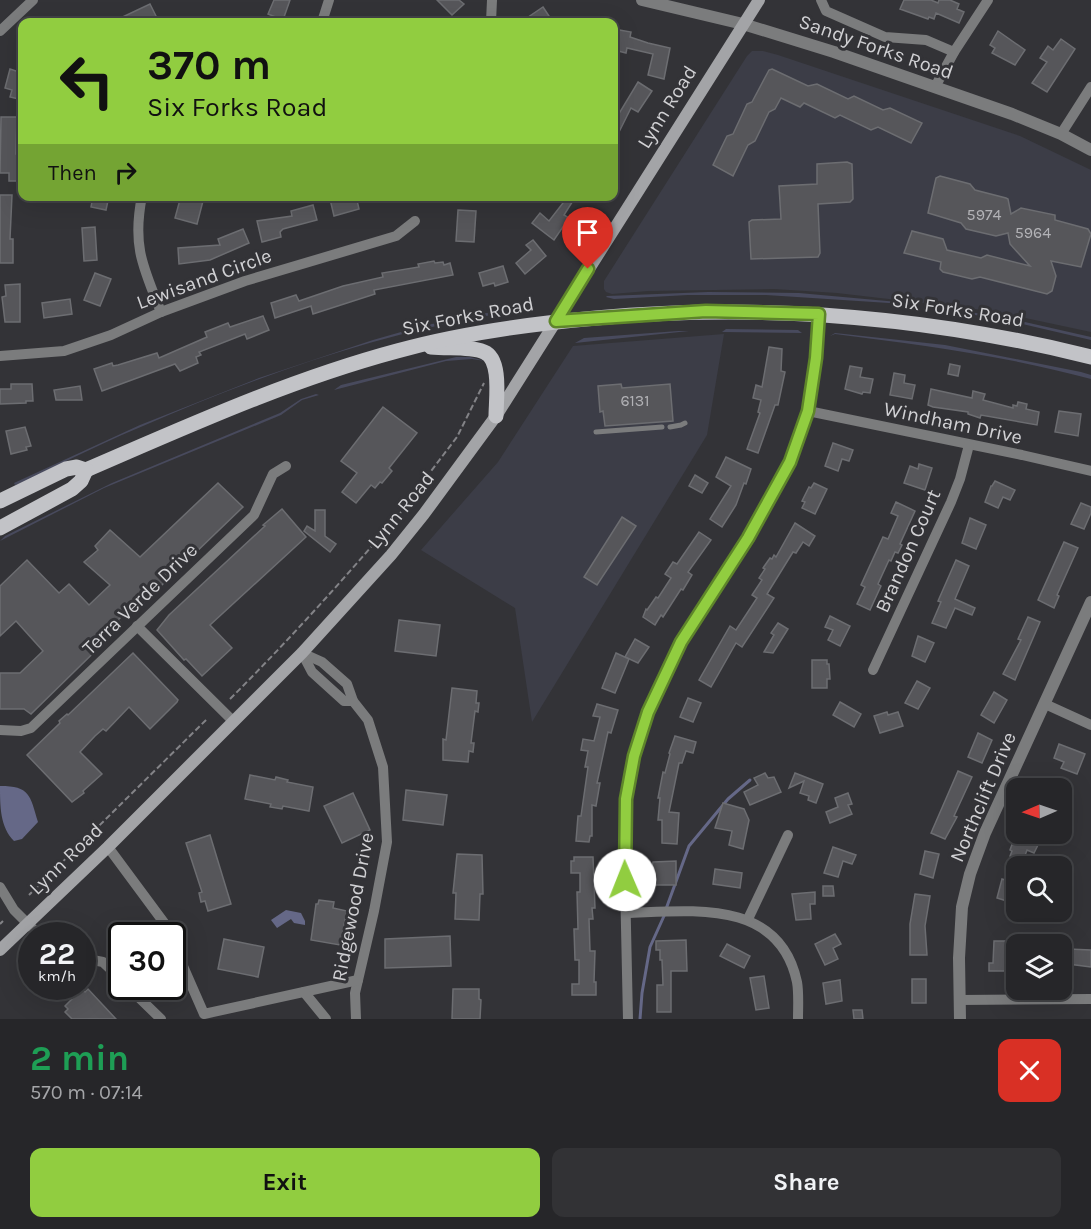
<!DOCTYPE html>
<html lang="en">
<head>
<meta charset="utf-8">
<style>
  body { margin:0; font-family:Karla,sans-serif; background:#323235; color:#f1f3f6; height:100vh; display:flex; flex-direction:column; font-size:22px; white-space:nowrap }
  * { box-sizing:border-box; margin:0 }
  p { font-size:20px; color:#a4a5a8 }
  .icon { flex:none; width:33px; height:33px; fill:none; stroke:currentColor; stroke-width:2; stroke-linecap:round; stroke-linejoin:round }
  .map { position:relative; height:1019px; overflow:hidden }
  .details { display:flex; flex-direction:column; background:#262629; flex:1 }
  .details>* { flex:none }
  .banner { position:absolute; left:18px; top:18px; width:600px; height:183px; border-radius:12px; box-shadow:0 6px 24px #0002,0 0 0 2px #424346; background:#91cd40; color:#111; overflow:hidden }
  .needle { width:39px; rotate:268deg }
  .fabs { position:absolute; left:1006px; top:778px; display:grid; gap:12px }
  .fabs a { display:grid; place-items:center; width:66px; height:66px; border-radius:12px; background:#262629; box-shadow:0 6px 24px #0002,0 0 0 2px #424346; font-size:30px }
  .speed { position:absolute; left:18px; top:922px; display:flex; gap:12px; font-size:30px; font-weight:700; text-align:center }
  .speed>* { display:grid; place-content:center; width:78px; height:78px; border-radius:50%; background:#262629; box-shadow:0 6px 24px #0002,0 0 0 2px #424346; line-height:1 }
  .speed small { font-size:15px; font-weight:400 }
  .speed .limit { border:3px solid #111; border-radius:9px; background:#fff; color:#111 }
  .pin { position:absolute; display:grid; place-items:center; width:51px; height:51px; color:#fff; margin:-62px -26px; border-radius:50% 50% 50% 0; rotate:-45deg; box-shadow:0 0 6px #0007 }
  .pin .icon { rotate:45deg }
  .me { position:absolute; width:66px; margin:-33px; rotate:359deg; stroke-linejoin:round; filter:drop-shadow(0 0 4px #0008) }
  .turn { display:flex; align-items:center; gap:21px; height:126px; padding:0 30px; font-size:27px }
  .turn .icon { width:78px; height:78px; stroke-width:2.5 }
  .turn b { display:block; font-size:42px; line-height:51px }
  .then { display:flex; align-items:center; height:57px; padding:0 30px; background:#0003; gap:12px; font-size:22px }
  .round { display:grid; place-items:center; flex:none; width:63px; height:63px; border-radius:12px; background:#323235 }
  .summary { display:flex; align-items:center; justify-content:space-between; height:102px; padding:0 30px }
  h1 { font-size:36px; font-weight:700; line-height:45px; color:#1e9e55 }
  .cta { display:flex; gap:12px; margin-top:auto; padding:12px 30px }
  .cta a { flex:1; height:69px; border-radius:12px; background:#91cd40; color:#111; font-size:24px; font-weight:700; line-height:69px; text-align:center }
  .cta a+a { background:#323235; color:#f1f3f6 }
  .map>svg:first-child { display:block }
  .built { fill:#3c3d47 }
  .green { fill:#484a5d }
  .water { fill:#656887 }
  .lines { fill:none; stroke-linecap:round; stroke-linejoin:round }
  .stream { stroke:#656887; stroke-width:3 }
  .building { fill:#56565a; stroke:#6c6d71; stroke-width:1.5 }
  .path { stroke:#838387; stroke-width:2; stroke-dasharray:6 3; stroke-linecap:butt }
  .service { stroke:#7b7c7d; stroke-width:5 }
  .minor { stroke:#7b7c7d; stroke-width:10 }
  .tertiary { stroke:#7b7c7d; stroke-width:12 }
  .secondary { stroke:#a3a4a7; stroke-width:12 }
  .primary { stroke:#c2c3c7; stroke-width:15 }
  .route-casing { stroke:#5e852a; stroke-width:15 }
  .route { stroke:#91cd40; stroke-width:10 }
  .labels { text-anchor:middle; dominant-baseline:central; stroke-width:6; stroke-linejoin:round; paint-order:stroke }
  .number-label { font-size:16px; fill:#b2b2b6 }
  .street-label { font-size:20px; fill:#d1d1d4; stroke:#333337 }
</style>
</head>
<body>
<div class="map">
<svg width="1091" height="1019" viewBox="0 0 1091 1019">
  <rect width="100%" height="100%" fill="#333337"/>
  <g class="built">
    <path d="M752 51H763L778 55 1020 136 1091 170V332L992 311 837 293 774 289 648 291 612 294 606 292 604 289V281L747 56Z"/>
    <path d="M724 334 707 435 532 722 515 608 421 550 498 462 573 346Z"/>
  </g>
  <g class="green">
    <path d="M708 292 799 293 909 303 904 304 766 295H688L614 299 606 297 607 296Z"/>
    <path d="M927 305 1007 318 1091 337V340L1010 321 929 307Z"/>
    <path d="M492 312 491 315C371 336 255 377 143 426 114 438 85 452 56 466 43 472 29 481 15 485L14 483 140 425 259 378 373 340 422 326Z"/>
    <path d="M726 329 798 330 802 333 722 332Z"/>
    <path d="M678 331H689L575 343 584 338Z"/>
    <path d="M835 333 945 345 1081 372 1091 375V379C1007 356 922 345 835 334L830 336Z"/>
    <path d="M456 357H470L485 361 472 359 446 361 334 390 341 385Z"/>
    <path d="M316 394 319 395 302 400 281 415 104 488 0 541 5 536 112 483 280 413 301 399Z"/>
  </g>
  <g class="water">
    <path d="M0 786C30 786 30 795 38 822L22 839 14 841C0 827 0 806 0 786Z"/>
    <path d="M286 910 301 913 305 921V925L294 923 291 919 277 928 271 920Z"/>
  </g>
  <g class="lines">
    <g class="stream">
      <path d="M666 909 689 846 728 799 750 780"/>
      <path d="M640 1019 642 993 650 947 664 916"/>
    </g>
  </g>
  <g class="building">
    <path d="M274 0H290L283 20 268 14Z"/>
    <path d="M437 0H459L464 4 452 15Z"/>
    <path d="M904 0H931L938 3 939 0H950L959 4 957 9 964 12 959 23 936 13 934 19 929 17 928 19 900 9Z"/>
    <path d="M150 4 159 22H112Z"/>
    <path d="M543 7 551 19 546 22H521Z"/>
    <path d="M614 29 631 32 630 37 648 43 670 48 664 79 648 75 653 54 627 48 626 53 614 50Z"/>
    <path d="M998 31 1025 50 1015 65 992 53 995 48 990 45Z"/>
    <path d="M1061 39 1075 49 1047 92 1032 83 1047 62 1040 58 1048 46 1053 50Z"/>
    <path d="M10 69 22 73V87L19 99 10 97 12 90 5 88Z"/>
    <path d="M772 69 808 86 817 84 848 99 854 96 883 110 890 108 922 123 911 143 878 127 871 130 840 115 835 118 804 103 800 107 781 98 775 109 769 112 755 141 748 145 733 176 713 165 727 136 733 134 747 104 752 102 769 70Z"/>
    <path d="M638 82 652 91 638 112 631 108 614 142V115L617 117Z"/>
    <path d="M1 117H17L16 154H17L18 181H9V173H0Z"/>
    <path d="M847 162 852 164 853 199 850 202 818 204 820 253 818 257 751 259 749 222 752 220 781 219 779 186 817 184V164Z"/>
    <path d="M940 176 970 184 975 190 1006 198 1008 199 1011 214 1021 208 1055 215V220L1088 229 1091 234 1081 267 1051 261 1056 276 1052 291 1047 294 980 277 972 279 943 272 940 269 941 262 904 253 912 231 943 239 947 250 981 258 987 255 1030 266 1010 244 1008 233 996 236 966 229 961 223 928 213 936 178Z"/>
    <path d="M0 195H12L10 239H13V263H0Z"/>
    <path d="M93 196H109L106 210 91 207Z"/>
    <path d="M181 196 203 201 197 224 175 218Z"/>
    <path d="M340 196H356L359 209 334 216 330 199Z"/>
    <path d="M552 196H576L564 215 569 218 554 240 532 223 540 213 549 221 563 203Z"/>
    <path d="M313 205 317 220 283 229 280 232 281 237 262 242 257 221 292 216 291 211Z"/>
    <path d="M458 210 476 211 474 242 456 241Z"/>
    <path d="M95 227 97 260 84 261 82 228Z"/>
    <path d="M243 229 249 243 210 260 179 264 178 248 220 245 218 239Z"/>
    <path d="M533 240 546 256 525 274 516 263 531 250 526 245Z"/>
    <path d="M434 261 435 263 443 262 444 265 450 263 453 275 374 290 375 294 313 314 311 306 275 318 271 303 296 295 299 301 343 286 383 277 382 273 419 267 418 264Z"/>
    <path d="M503 266 508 282 495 286 494 283 483 286 479 273Z"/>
    <path d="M95 273 111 279 100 306 84 300Z"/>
    <path d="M20 284V322H5L2 297 6 296 5 285Z"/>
    <path d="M70 299 72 314 44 318 42 303Z"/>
    <path d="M263 316 269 330 247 339 245 334 199 352 201 355 196 357 198 363 180 371 175 364 102 391 94 369 112 363 113 366 118 365 157 353 159 358 207 337 205 332 228 323 230 327Z"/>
    <path d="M769 347 782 349 781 371 785 372 778 405H775L758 453 747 449 760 413 758 412 761 400 753 398 756 385 762 387Z"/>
    <path d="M950 364 960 366 958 376 948 374Z"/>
    <path d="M850 366 862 368 860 377 873 379 870 393 863 392 862 394 845 389Z"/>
    <path d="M894 373 905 375 904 383 915 385 912 399 890 395Z"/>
    <path d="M11 384H32L33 401H26V403L0 404V389H11Z"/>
    <path d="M621 384 622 388 670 384 673 421 605 426 603 411 600 412 598 386Z"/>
    <path d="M80 386 82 400H56L54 390Z"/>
    <path d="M931 389 972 398 973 391 985 394 983 400 1013 408V405L1017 406 1018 402 1027 404 1026 409 1039 412 1037 425 981 415 980 418 968 414V412L933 407 928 405Z"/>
    <path d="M383 407 417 433 389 468 392 471 382 483 380 482 375 488 371 485 356 503 342 492 357 473 341 461Z"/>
    <path d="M1059 411 1081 414 1078 436 1055 432Z"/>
    <path d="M25 427 31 446 26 447 27 450 11 454 6 431Z"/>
    <path d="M833 443 853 450 849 461 842 459 838 471 825 466Z"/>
    <path d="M726 457 751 469 746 484 744 483 736 505 722 527 710 519 731 486 716 477Z"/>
    <path d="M919 464 932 468 925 490 904 483 910 466 918 469Z"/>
    <path d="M695 475 708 483 702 493 689 486Z"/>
    <path d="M995 481 1015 490 1010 500 1003 497 998 508 985 502 991 486H992Z"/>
    <path d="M218 483 243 507 138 608 134 604 118 620 122 625 31 714 24 709H0V673H20L43 651 16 621 0 636V586L27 560 59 593 69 584 89 605 110 585 84 562 98 550 95 546 110 530 140 557Z"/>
    <path d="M814 483 827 489 815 514 802 508 805 502 802 501 809 487 811 488Z"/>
    <path d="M896 502 915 511 900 544 902 545 898 553 895 552 891 561 889 560 878 584 881 586 870 610 857 604 865 587 861 585 883 537 888 539 898 516 891 513Z"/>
    <path d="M1081 503 1091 507V513L1084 529 1071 524Z"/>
    <path d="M282 509 306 537 210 625 232 648 202 676 186 659 184 660 157 630 169 615 265 526 263 525Z"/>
    <path d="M315 510H325V536L336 544 330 552 304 531 307 526 315 531Z"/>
    <path d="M622 517 636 526 597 585 584 577Z"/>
    <path d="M970 518 986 525 976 549 962 543Z"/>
    <path d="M795 523 815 536 809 546 803 542 796 553 793 552 767 594 774 598 742 647 736 643 711 687 699 680 730 626 736 630 757 598 752 595 762 580 759 578 765 569 763 568 770 558 772 559 774 555 776 557Z"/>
    <path d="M699 532 711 540 688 572 692 575 683 590 681 589 663 617 661 615 655 625 643 617 646 609 647 610 656 597 658 598 671 578 665 574 673 562 677 564Z"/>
    <path d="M1064 542 1078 548 1057 595 1059 596 1054 608 1038 600Z"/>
    <path d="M956 560 969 566 955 599 975 608 972 615 955 608 946 628 932 623 941 602 938 601Z"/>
    <path d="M830 616 850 626 840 646 828 640 833 630 825 627Z"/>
    <path d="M1028 617 1040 622 1015 680 1003 674 1021 640 1018 639Z"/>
    <path d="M399 620 440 625 436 656 395 651Z"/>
    <path d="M778 623 788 629 773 653 764 652 774 635 771 633Z"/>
    <path d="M918 636 934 643 925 662 912 656Z"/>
    <path d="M635 639 649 647 638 663 625 657Z"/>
    <path d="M133 653 178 700 177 702 150 729 129 707 106 731 103 729 95 736 80 752 102 774 83 791 84 793 72 802 27 755 60 723 59 721 67 714 68 715Z"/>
    <path d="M616 653 629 659 615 693 602 688Z"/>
    <path d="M812 660H827V664H829L830 679H827V688H812Z"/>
    <path d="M917 681 930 688 918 709 905 703Z"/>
    <path d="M452 688 477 691 476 703H479L478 712 475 711 471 743H474L473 752 469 751 468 762 443 760V739L446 740Z"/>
    <path d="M994 692 1007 700 994 723 981 715Z"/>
    <path d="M688 698 701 703 693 722 680 717Z"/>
    <path d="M840 702 861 714 854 727 833 715Z"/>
    <path d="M597 704 618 710 611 733 608 732 597 783H600L596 806 592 805V836H590L589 842 576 841 578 816H581L588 767H585L588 751 581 750 583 739 594 741 600 717 593 716Z"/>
    <path d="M887 712 888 715 898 712 903 726 880 733 874 716Z"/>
    <path d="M978 733 992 740 982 763 968 757Z"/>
    <path d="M675 736 696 742 693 753 686 751 682 763H679L669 812 679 813 677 844 662 843V820H658L660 798H658L663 772 665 773 670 754 669 753Z"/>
    <path d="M1059 744 1085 754 1077 774 1061 768 1064 762 1054 758Z"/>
    <path d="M958 771 972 777 954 816 957 817 945 839 931 833Z"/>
    <path d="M765 773 768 778 774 777 781 792 750 805 744 792 758 785 754 778Z"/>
    <path d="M795 773 823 784 816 803 808 800 809 796 800 793 804 781 789 788Z"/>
    <path d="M250 775 275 780 276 777 288 780 287 782 313 787 309 811 283 806 282 809 270 807 271 804 245 799Z"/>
    <path d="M406 790 447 795 443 825 403 820Z"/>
    <path d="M353 793 370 830 342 843 324 806Z"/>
    <path d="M848 793 852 804 848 805 852 814 830 823 826 812 838 807 835 798Z"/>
    <path d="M723 803 744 809 749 820 743 849 729 845 732 831 715 828Z"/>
    <path d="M210 835 231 904 208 911 205 901 201 902 199 893 202 892 186 843Z"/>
    <path d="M1019 835 1039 843 1034 853 1027 850 1023 861 1010 856 1012 851 1010 850 1014 839 1016 840Z"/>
    <path d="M833 847 856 855 852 864 843 861 838 877 824 873Z"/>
    <path d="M925 851 939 854 933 878 920 874Z"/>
    <path d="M457 854 482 855 483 894H480L479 920 455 919 456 893H453Z"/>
    <path d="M574 857H593L595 908H592L593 919H589L590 951H595L594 982H596V995H572V984H579V960H575L574 929H578L577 892H580V873H571V861H574Z"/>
    <path d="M676 861V885H654L652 867 653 862Z"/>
    <path d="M715 869 742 873 740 888 713 884Z"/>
    <path d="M1002 879 1015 883 1010 902 997 898Z"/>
    <path d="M823 886H833L834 896H823Z"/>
    <path d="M815 892V904H810L811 919 796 920 792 894Z"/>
    <path d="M915 894 930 896 925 926 927 955H910V924Z"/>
    <path d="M319 900 334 902 333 908 347 911 340 945 311 940 316 904H318Z"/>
    <path d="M835 934 841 944 833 948 838 959 825 965 815 944Z"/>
    <path d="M450 936 451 966 385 968V939Z"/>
    <path d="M224 939 264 947 258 977 218 969Z"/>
    <path d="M686 940 687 971H671V1012H657V985H663L662 960H660V950H656V941Z"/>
    <path d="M994 941H1009V971H989V963H993Z"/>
    <path d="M727 944 750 956 744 968 720 956Z"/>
    <path d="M1068 949 1091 950V967L1068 964Z"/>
    <path d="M764 976 769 1008 756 1010 750 978Z"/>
    <rect x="912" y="979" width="14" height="24"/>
    <path d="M840 980 842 1001 826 1004 823 983Z"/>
    <path d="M82 989 85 992 88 989 116 1019H72L65 1012 68 1009 65 1006Z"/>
    <path d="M453 989H479V999L481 1000 480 1019H452Z"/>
    <path d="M853 1010H862L863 1019H854Z"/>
  </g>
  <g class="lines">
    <g class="path">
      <path d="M415 492 457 437 484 383"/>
      <path d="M230 699C290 639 346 577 401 512"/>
      <path d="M29 895 208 718"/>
      <path d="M0 924 3 921"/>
    </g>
    <g class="service">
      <path d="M670 427 681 425 685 423"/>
      <path d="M596 432 662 427"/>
    </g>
    <g class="minor">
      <path d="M821 0 826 11 885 37 926 40 954 52"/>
      <path d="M322 22 329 0"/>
      <path d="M491 22 492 0"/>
      <path d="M0 31 33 0"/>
      <path d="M935 87 954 52 988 0"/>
      <path d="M1061 134 1091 87"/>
      <path d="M142 196C132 246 143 267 161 312"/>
      <path d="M0 356 64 351 111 335 161 312 245 281 396 236 415 221"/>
      <path d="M808 411 1022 455 1091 471"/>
      <path d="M137 626 233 721"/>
      <path d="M302 653 322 662 347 684 353 701 368 720 383 767 387 842 374 911 358 980 355 993 356 1019"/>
      <path d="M302 653 312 672 344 701H353"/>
      <path d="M873 670 951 502 960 479 969 445"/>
      <path d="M1045 704 1091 725"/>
      <path d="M0 730 21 731 31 728 254 515 273 474 286 466"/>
      <path d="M108 847 165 924 170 936"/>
      <path d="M0 887 14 910 40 936"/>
      <path d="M626 913C691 911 779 898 797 982 799 993 798 1007 798 1019"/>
      <path d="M748 919 788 835"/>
      <path d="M172 941 204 1014 358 980"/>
      <path d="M82 958 103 962 122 980"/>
      <path d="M128 987 161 1019"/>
      <path d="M304 992 326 1019"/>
      <path d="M960 1000 1091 999"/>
      <path d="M628 1019 624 835 626 799 634 756 648 712 681 641 749 538 790 462 808 411 816 358 819 314"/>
    </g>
    <g class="tertiary">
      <path d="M642 0 743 24 834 52 1012 114 1061 134 1091 150"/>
      <path d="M960 1019 959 958 962 907 970 874 985 833 1091 602"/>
    </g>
    <path class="secondary" d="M0 950 108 847 302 653 391 555 424 514 496 416 759 0"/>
    <g class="primary">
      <path d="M431 347C448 349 469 346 484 352 502 359 496 400 496 416"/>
      <path d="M0 501 66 469 77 467 86 470C188 426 289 380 397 351 462 333 529 324 596 318 764 303 927 316 1091 357"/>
      <path d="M0 528 72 489 81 481 86 470"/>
    </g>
  </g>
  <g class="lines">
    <defs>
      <path id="route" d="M588 269 556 321 706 311 819 314 816 358 808 411 790 462 748 538 681 642 648 712 634 756 626 799 625 880"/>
    </defs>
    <use href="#route" class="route-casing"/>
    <use href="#route" class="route"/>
  </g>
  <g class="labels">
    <g class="number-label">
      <text x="984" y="214">5974</text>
      <text x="1033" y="232">5964</text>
      <text x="635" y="400">6131</text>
    </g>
    <g class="street-label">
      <text transform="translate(876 47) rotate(19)">Sandy Forks Road</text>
      <text transform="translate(667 107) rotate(-58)">Lynn Road</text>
      <text transform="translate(204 279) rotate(-20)">Lewisand Circle</text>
      <text transform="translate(958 310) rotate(9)">Six Forks Road</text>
      <text transform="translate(468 316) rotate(-11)">Six Forks Road</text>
      <text transform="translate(953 423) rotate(12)">Windham Drive</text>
      <text transform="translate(401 510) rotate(-51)">Lynn Road</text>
      <text transform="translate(908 551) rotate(-66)">Brandon Court</text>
      <text transform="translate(140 599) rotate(-44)">Terra Verde Drive</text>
      <text transform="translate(983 797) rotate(-67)">Northclift Drive</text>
      <text transform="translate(66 859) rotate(-44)">Lynn Road</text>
      <text transform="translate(353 907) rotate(-79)">Ridgewood Drive</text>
    </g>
  </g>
</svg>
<div class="fabs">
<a><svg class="needle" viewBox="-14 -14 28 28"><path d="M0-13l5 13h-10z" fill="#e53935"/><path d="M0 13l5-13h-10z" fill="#a4a5a8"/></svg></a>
<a><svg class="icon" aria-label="search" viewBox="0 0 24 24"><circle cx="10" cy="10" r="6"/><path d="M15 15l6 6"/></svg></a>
<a><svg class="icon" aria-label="layers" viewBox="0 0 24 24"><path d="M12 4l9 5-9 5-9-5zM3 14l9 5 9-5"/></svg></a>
</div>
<div class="speed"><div>22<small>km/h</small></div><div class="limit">30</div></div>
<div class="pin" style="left:588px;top:269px;background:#d93025"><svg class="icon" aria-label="arrive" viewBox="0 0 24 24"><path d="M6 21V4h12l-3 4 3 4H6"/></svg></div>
<svg class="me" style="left:625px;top:880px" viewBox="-20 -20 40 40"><circle r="19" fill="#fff"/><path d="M0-13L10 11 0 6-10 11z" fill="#91cd40"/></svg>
<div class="banner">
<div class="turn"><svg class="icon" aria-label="left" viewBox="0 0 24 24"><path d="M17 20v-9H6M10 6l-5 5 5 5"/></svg><div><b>370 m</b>Six Forks Road</div></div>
<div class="then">Then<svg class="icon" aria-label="right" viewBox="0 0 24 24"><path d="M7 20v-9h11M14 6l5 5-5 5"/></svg></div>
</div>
</div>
<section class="details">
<div class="summary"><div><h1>2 min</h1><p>570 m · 07:14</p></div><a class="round" style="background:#d93025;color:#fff"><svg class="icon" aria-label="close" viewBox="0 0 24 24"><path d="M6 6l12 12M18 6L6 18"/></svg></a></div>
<div class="cta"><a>Exit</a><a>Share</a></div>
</section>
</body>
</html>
